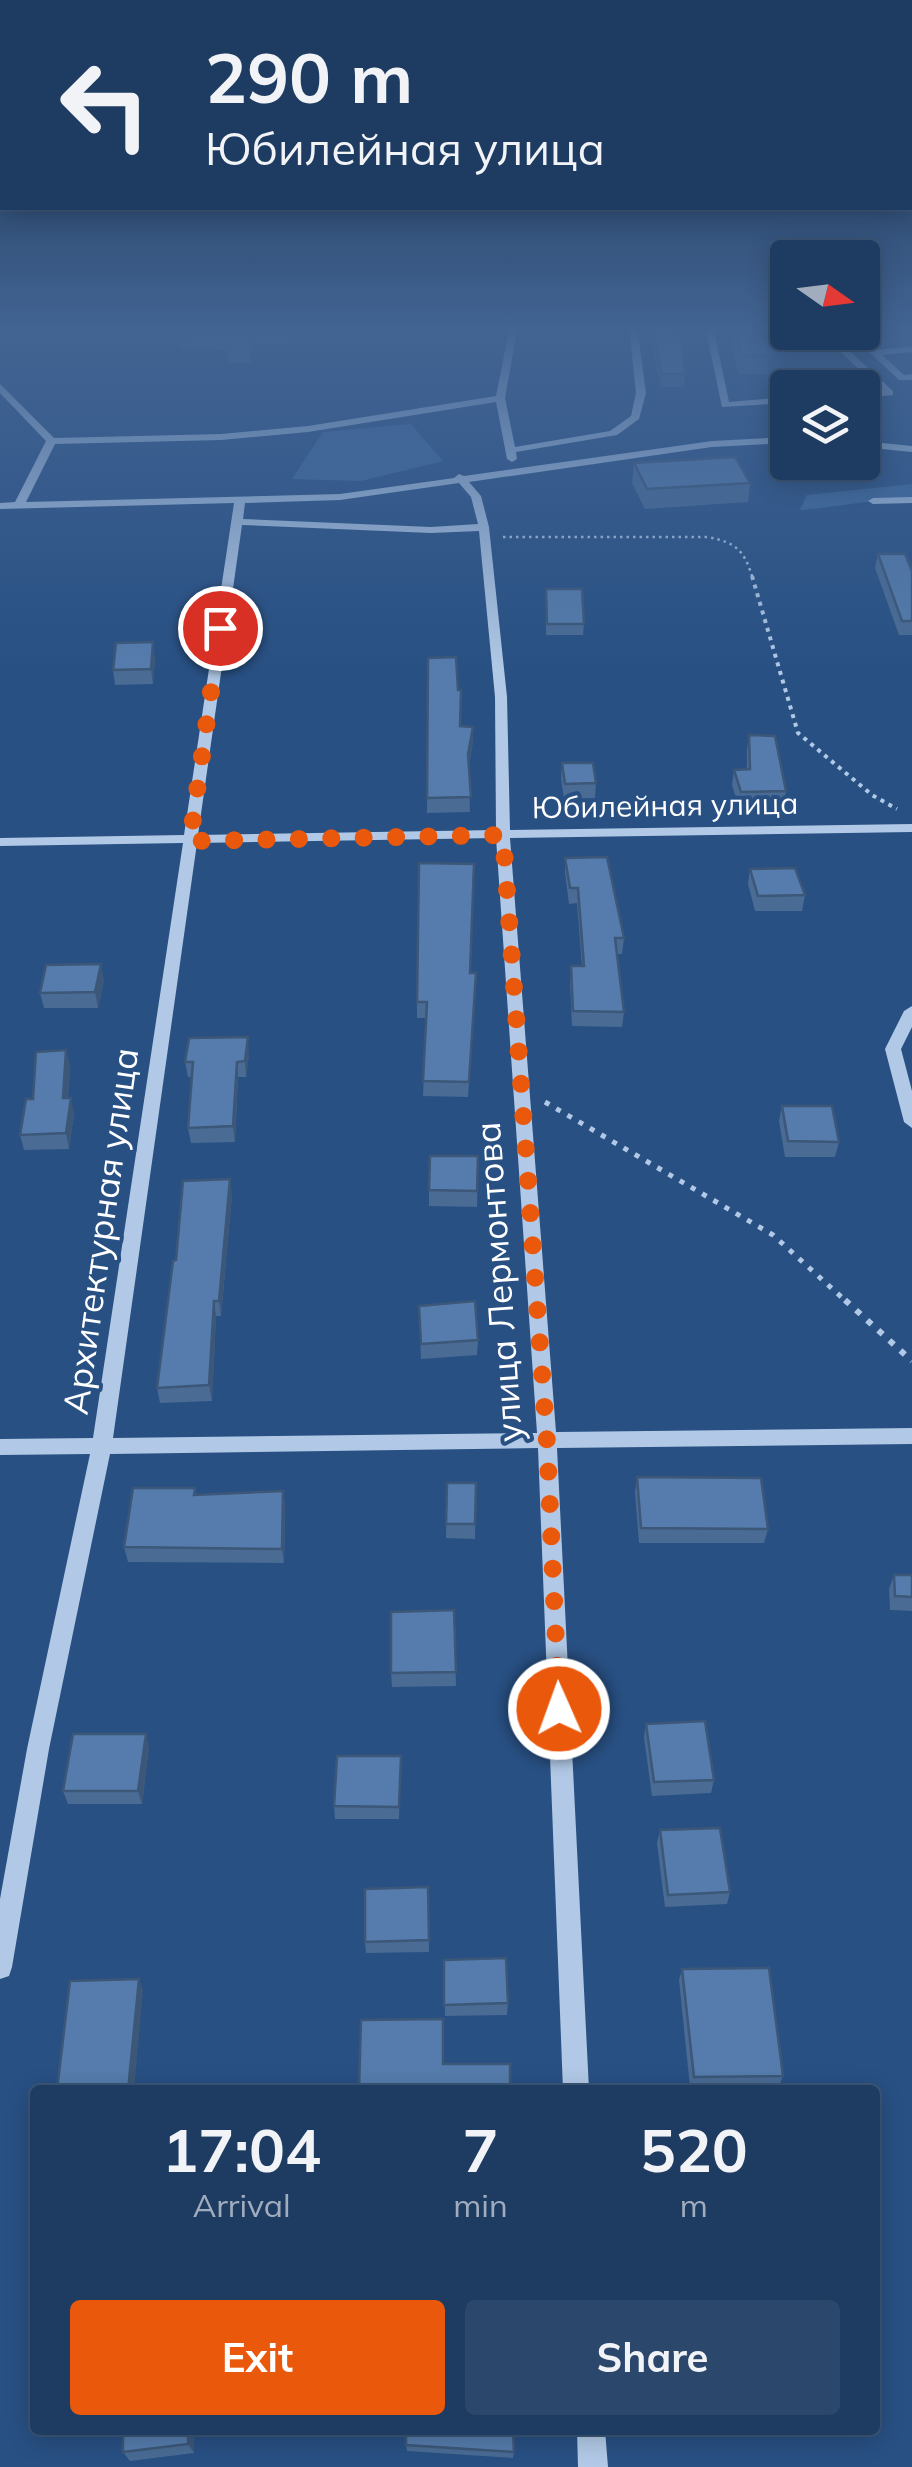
<!DOCTYPE html>
<html lang="en">
<head>
<meta charset="utf-8">
<style>
  body { margin:0; font-family:Mulish,sans-serif; background:#2b476b; color:#f1f3f6; height:100vh; display:flex; flex-direction:column; font-size:38px; white-space:nowrap }
  * { box-sizing:border-box; margin:0 }
  p { font-size:32px; color:#a1adbe }
  .icon { flex:none; width:55px; height:55px; fill:none; stroke:currentColor; stroke-width:2; stroke-linecap:round; stroke-linejoin:round }
  .map { position:relative; flex:1; overflow:hidden }
  .side { position:absolute; left:30px; top:2085px; width:850px; height:350px; display:flex; flex-direction:column; background:#1e3c62; border-radius:10px; box-shadow:0 5px 25px #0003,0 0 0 2px #3c5677 }
  .side>* { flex:none }
  .top-card { position:absolute; left:0px; top:0px; width:912px; height:210px; box-shadow:0 5px 25px #0003,0 0 0 2px #3c5677; background:#1e3c62; color:#f1f3f6; overflow:hidden }
  .needle { width:65px; rotate:104deg }
  .controls { position:absolute; left:770px; top:240px; display:grid; gap:20px }
  .controls a { display:grid; place-items:center; width:110px; height:110px; border-radius:10px; background:#1e3c62; box-shadow:0 5px 25px #0003,0 0 0 2px #3c5677; font-size:50px }
  .pin { position:absolute; display:grid; place-items:center; width:85px; height:85px; color:#fff; margin:-42px; border:5px solid #fff; border-radius:50%; box-shadow:0 2px 10px #0007 }
  .me { position:absolute; width:110px; margin:-55px; rotate:358deg; stroke-linejoin:round; filter:drop-shadow(0 0 8px #0008) }
  .turn { display:flex; align-items:center; gap:35px; height:210px; padding:0 40px; font-size:45px }
  .turn .icon { width:130px; height:130px; stroke-width:2.5 }
  .turn b { display:block; font-size:70px; line-height:85px }
  .eta { display:flex; justify-content:space-evenly; align-items:center; height:170px; text-align:center }
  .eta b { font-size:60px; font-weight:700; line-height:70px }
  .action { display:flex; gap:20px; margin-top:auto; padding:20px 40px }
  .action a { flex:1; height:115px; border-radius:10px; background:#ea580c; color:#fff; font-size:40px; font-weight:700; line-height:115px; text-align:center }
  .action a+a { background:#2b476b; color:#f1f3f6 }
  .map>svg:first-child { display:block }
  .green { fill:#3d6a9f }
  .lines { fill:none; stroke-linecap:round; stroke-linejoin:round }
  .path-far3 { stroke:#b1c9e6; stroke-width:2.5; stroke-dasharray:2.5 4; stroke-linecap:butt }
  .path-far2 { stroke:#b1c9e6; stroke-width:4; stroke-dasharray:4 5; stroke-linecap:butt }
  .path-far1 { stroke:#b1c9e6; stroke-width:5; stroke-dasharray:5 8; stroke-linecap:butt }
  .path { stroke:#b1c9e6; stroke-width:6; stroke-dasharray:6 9; stroke-linecap:butt }
  .minor { fill:#b1c9e6; fill-rule:evenodd }
  .wall { fill:#496b94 }
  .shaded-wall { fill:#3c5778 }
  .building { fill:#557cac; stroke:#3c5778; stroke-width:2.5 }
  .route { stroke:#ea580c; stroke-width:18; stroke-dasharray:0 32.4 }
  .labels { text-anchor:middle; dominant-baseline:central; stroke-width:8; stroke-linejoin:round; paint-order:stroke }
  .far-street-label { font-size:30px; fill:#fff; stroke:#285083 }
  .street-label { font-size:35px; fill:#fff; stroke:#285083 }
</style>
</head>
<body>
<div class="map">
<svg width="912" height="2467" viewBox="0 0 912 2467">
  <rect width="100%" height="100%" fill="#285083"/>
  <g class="green">
    <path d="M175 326H336L308 331 295 344 250 345 251 363H229L227 350 178 348 193 331Z"/>
    <path d="M411 424 443 461 361 481 292 479 323 432Z"/>
    <path d="M912 484V498C874 499 839 507 800 510L807 495Z"/>
  </g>
  <g class="lines">
    <path class="path-far3" d="M503 537H708C737 543 744 550 753 579"/>
    <path class="path-far2" d="M752 576 798 733 872 795 897 809"/>
    <path class="path-far1" d="M545 1102 773 1235 848 1303"/>
    <path class="path" d="M845 1300 912 1361"/>
    <g class="minor">
      <path d="M510 326H518L505 398 515 447 610 431 631 416 636 393 629 326H637L646 393 639 419 617 435 516 452 517 459 512 462 507 459 496 402 308 432 221 440 55 444 26 502 340 494 454 478 459 474 464 476 712 441 788 437V443L712 447 469 482 481 496 489 527 507 697 510 830 912 824V832L510 838 556 1432 912 1428V1444L557 1448 589 2090H563L538 1448 110 1454 49 1749 12 1967 9 1976 0 1979V1899L27 1749 90 1454 0 1455V1439L93 1438 183 843 0 846V838L184 835 234 503 0 509V503L15 502 46 441 0 393V384L54 438 221 434 308 426 496 396ZM459 483 471 497 478 524 431 527 243 519 245 503 340 500ZM242 525 431 533 479 531 495 697 496 830 198 835ZM496 838 537 1433 113 1438 197 843Z"/>
      <path d="M705 326H713L729 402 788 397V403L722 407Z"/>
      <path d="M819 332H829L893 391V395L862 398V392L882 391Z"/>
      <path d="M848 332H858L877 350 912 346V352L882 355 904 375 912 374V380H899Z"/>
      <path d="M862 441 912 446V452L862 447Z"/>
      <path d="M912 497V503L873 504 868 501 873 498Z"/>
      <path d="M912 1006V1027L901 1049 912 1091V1128L904 1122 885 1049 904 1011Z"/>
      <path d="M577 2430H605L608 2467H578Z"/>
    </g>
  </g>
  <g class="wall">
    <path d="M648 326H680L685 374 684 387H661Z"/>
    <path d="M727 326H762L770 356 767 374H739Z"/>
    <path d="M862 326H912V342L883 346Z"/>
    <path d="M634 463 750 483 748 502 645 509 632 483Z"/>
    <path d="M878 554 912 571V635H899L875 568Z"/>
    <path d="M546 589 584 624 583 635H546Z"/>
    <path d="M155 657 153 684 115 685 113 670Z"/>
    <path d="M428 658 460 726 473 727V741L469 765 470 812 427 813Z"/>
    <path d="M749 735 786 791 783 806 739 807 732 785 734 770H747V750Z"/>
    <path d="M562 763 596 783 595 798 564 799 561 778Z"/>
    <path d="M565 858 624 938 622 954H616L624 1012 622 1027 572 1026 570 982 571 966H582L577 903 569 904 565 873Z"/>
    <path d="M750 869 805 895 802 911H755L748 884Z"/>
    <path d="M470 973H476V988L468 1097 423 1096 426 1018H417V1002Z"/>
    <path d="M104 980 98 1008H44L40 993Z"/>
    <path d="M249 1053 246 1077H238L235 1142 191 1143 188 1128 192 1077H188L185 1062Z"/>
    <path d="M70 1065 68 1098 74 1113 69 1149 24 1150 20 1135 33 1099Z"/>
    <path d="M782 1106 839 1142 835 1157H785L779 1121Z"/>
    <path d="M478 1156 477 1207 429 1206V1190Z"/>
    <path d="M232 1194 221 1316H216L212 1401 160 1403 157 1388 176 1260Z"/>
    <path d="M419 1306 478 1340 477 1355 421 1359Z"/>
    <path d="M637 1477 768 1529 764 1543H639L635 1492Z"/>
    <path d="M447 1483H476L475 1539 446 1538Z"/>
    <path d="M195 1488 196 1495 283 1491 285 1506 284 1563 128 1562 124 1547Z"/>
    <path d="M894 1575H912V1611L890 1610 889 1589Z"/>
    <path d="M454 1610 456 1686 392 1687 391 1673Z"/>
    <path d="M646 1724 714 1780 711 1793 652 1796 644 1737Z"/>
    <path d="M149 1747 142 1804H68L63 1791Z"/>
    <path d="M401 1756 399 1819H335L334 1806Z"/>
    <path d="M660 1830 730 1892 727 1904 665 1907 657 1843Z"/>
    <path d="M428 1887 429 1952 366 1953 365 1942Z"/>
    <path d="M444 1960 508 2003 507 2015 445 2016Z"/>
    <path d="M682 1969 783 2076 779 2086 690 2087 679 1980Z"/>
    <path d="M123 2430H194V2453L130 2461 123 2452Z"/>
    <path d="M733 2430H815L733 2431Z"/>
    <path d="M406 2445 514 2452 513 2458 407 2451Z"/>
  </g>
  <g class="shaded-wall">
    <path d="M903 326H912V342L883 346 886 328Z"/>
    <path d="M153 642 155 657 153 684 151 669Z"/>
    <path d="M473 727V741L468 769V754Z"/>
    <path d="M101 964 104 980 98 1008 95 992Z"/>
    <path d="M248 1037 249 1053 246 1077 245 1061Z"/>
    <path d="M66 1050 70 1065 67 1114 63 1098Z"/>
    <path d="M237 1062 238 1077 235 1142 233 1126Z"/>
    <path d="M71 1098 74 1113 69 1149 66 1133Z"/>
    <path d="M230 1179 232 1194 221 1316 219 1301Z"/>
    <path d="M214 1301 216 1316 212 1401 209 1385Z"/>
    <path d="M283 1491 285 1506 284 1563 282 1549Z"/>
    <path d="M146 1734 149 1747 142 1804 138 1791Z"/>
    <path d="M139 1979 143 1990 134 2090H128Z"/>
    <path d="M188 2430H194V2453L188 2444Z"/>
  </g>
  <g class="building">
    <path d="M651 326H680L685 374H662Z"/>
    <path d="M734 326H762L770 356H741Z"/>
    <path d="M735 457 750 483 647 489 634 463Z"/>
    <path d="M878 554H905L912 571V621H902Z"/>
    <path d="M546 589H582L584 624H547Z"/>
    <path d="M153 642 151 669 113 670 116 643Z"/>
    <path d="M456 657 458 690H461L460 726 473 727 468 754 471 797 427 798 428 658Z"/>
    <path d="M749 735 775 736 786 791 741 792 734 770 750 769Z"/>
    <path d="M562 763H593L596 783 565 784Z"/>
    <path d="M607 857 624 938H615L624 1012 573 1011 571 966H584L578 888H570L565 858Z"/>
    <path d="M419 863 474 864 470 973H476L469 1082 423 1081 427 1002H417Z"/>
    <path d="M795 868 805 895 758 896 750 869Z"/>
    <path d="M101 964 95 992 40 993 46 965Z"/>
    <path d="M248 1037 245 1061 237 1062 233 1126 188 1128 193 1062H185L189 1038Z"/>
    <path d="M66 1050 63 1098H71L66 1133 20 1135 26 1099H33L36 1052Z"/>
    <path d="M782 1106H832L839 1142 788 1141Z"/>
    <path d="M430 1156H478L477 1191 429 1190Z"/>
    <path d="M230 1179 219 1301H214L209 1385 157 1388 173 1261 176 1260 183 1181Z"/>
    <path d="M475 1301 478 1340 421 1344 419 1306Z"/>
    <path d="M637 1477 761 1478 768 1529 641 1528Z"/>
    <path d="M447 1483H476L475 1524H446Z"/>
    <path d="M133 1488H195L194 1495 283 1491 282 1549 124 1547Z"/>
    <path d="M894 1575H912V1597L895 1596Z"/>
    <path d="M454 1610 456 1672 391 1673V1612Z"/>
    <path d="M705 1721 714 1780 654 1782 646 1724Z"/>
    <path d="M73 1734H146L138 1791H63Z"/>
    <path d="M337 1756H401L399 1807 334 1806Z"/>
    <path d="M720 1828 730 1892 668 1895 660 1830Z"/>
    <path d="M428 1887 429 1940 365 1942V1889Z"/>
    <path d="M506 1958 508 2003 444 2005V1960Z"/>
    <path d="M769 1968 783 2076 694 2077 682 1969Z"/>
    <path d="M139 1979 128 2090H57L70 1981Z"/>
    <path d="M443 2019V2064H510V2090H359L361 2020Z"/>
    <path d="M123 2430H188V2444L123 2452Z"/>
    <path d="M406 2430H513L514 2452 406 2445Z"/>
  </g>
  <linearGradient id="sky" x2="0" y2="1"><stop stop-color="#162c48"/><stop offset="0.49" stop-color="#426493"/><stop offset="1" stop-color="#426493" stop-opacity="0"/></linearGradient>
  <rect width="912" height="671" fill="url(#sky)"/>
  <g class="lines">
    <path class="route" d="M220 628 190 841 503 835 547 1442 559 1709"/>
  </g>
  <g class="labels">
    <g class="far-street-label">
      <text transform="translate(665 805) rotate(-1)">Юбилейная улица</text>
    </g>
    <g class="street-label">
      <text transform="translate(100 1231) rotate(-82)">Архитектурная улица</text>
      <text transform="translate(498 1282) rotate(-94)">улица Лермонтова</text>
    </g>
  </g>
</svg>
<div class="controls">
<a><svg class="needle" viewBox="-14 -14 28 28"><path d="M0-13l5 13h-10z" fill="#e53935"/><path d="M0 13l5-13h-10z" fill="#a1adbe"/></svg></a>
<a><svg class="icon" aria-label="layers" viewBox="0 0 24 24"><path d="M12 4l9 5-9 5-9-5zM3 14l9 5 9-5"/></svg></a>
</div>
<div class="pin" style="left:220px;top:628px;background:#d93025"><svg class="icon" aria-label="arrive" viewBox="0 0 24 24"><path d="M6 21V4h12l-3 4 3 4H6"/></svg></div>
<svg class="me" style="left:559px;top:1709px" viewBox="-20 -20 40 40"><circle r="17" fill="#ea580c" stroke="#fff" stroke-width="3"/><path d="M0-11L8 9 0 5-8 9z" fill="#fff"/></svg>
<div class="top-card">
<div class="turn"><svg class="icon" aria-label="left" viewBox="0 0 24 24"><path d="M17 20v-9H6M10 6l-5 5 5 5"/></svg><div><b>290 m</b>Юбилейная улица</div></div>
</div>
<section class="side">
<div class="eta">
<div><b>17:04</b><p>Arrival</p></div>
<div><b>7</b><p>min</p></div>
<div><b>520</b><p>m</p></div>
</div>
<div class="action"><a>Exit</a><a>Share</a></div>
</section>
</div>
</body>
</html>
